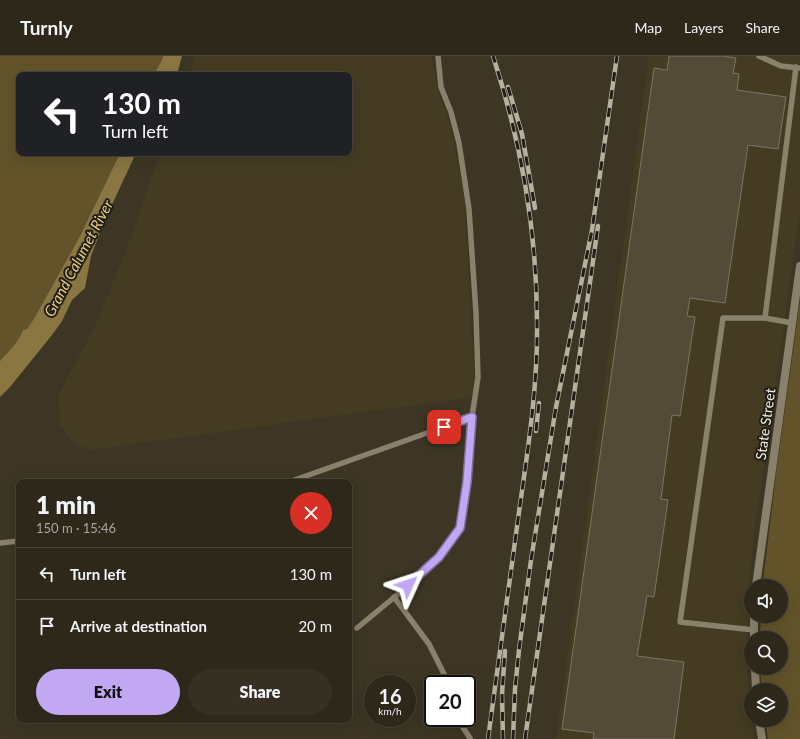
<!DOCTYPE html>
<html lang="en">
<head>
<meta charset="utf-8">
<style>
  body { margin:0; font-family:Lato,sans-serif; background:#363024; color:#f1f3f6; height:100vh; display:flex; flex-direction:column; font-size:15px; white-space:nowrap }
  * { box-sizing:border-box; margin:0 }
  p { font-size:13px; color:#a7a6a3 }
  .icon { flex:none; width:22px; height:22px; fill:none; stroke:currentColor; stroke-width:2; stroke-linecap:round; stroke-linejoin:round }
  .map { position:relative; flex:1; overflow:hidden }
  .details { position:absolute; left:16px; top:423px; width:336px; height:244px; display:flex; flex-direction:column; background:#2e281b; border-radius:8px; box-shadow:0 4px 16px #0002,0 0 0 1px #49443a }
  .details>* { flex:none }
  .banner { position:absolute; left:16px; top:16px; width:336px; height:84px; border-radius:8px; box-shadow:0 4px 16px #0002,0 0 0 1px #49443a; background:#202124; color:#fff; overflow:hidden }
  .buttons { position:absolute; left:744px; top:523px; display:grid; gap:8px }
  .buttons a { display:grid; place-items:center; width:44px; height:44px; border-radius:50%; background:#2e281b; box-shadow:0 4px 16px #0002,0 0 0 1px #49443a; font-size:20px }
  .speed { position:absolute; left:364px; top:619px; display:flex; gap:8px; font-size:20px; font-weight:700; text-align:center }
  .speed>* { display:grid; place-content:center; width:52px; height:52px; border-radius:50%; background:#2e281b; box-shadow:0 4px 16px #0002,0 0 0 1px #49443a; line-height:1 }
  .speed small { font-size:10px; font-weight:400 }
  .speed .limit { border:2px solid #111; border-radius:6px; background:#fff; color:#111 }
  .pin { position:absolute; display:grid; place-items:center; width:34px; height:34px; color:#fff; margin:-17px; border-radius:8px; box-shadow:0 2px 6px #0006 }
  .me { position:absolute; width:44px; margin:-22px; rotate:48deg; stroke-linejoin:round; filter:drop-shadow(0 0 3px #0008) }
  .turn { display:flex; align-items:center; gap:14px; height:84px; padding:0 20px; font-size:18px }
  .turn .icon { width:52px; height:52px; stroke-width:2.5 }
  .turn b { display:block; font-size:28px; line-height:34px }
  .round { display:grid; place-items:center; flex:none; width:42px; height:42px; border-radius:21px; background:#363024 }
  .summary { display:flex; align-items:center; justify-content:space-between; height:68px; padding:0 20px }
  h1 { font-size:24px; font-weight:800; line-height:30px }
  .button { display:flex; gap:8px; margin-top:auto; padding:8px 20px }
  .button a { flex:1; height:46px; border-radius:24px; background:#c2a8f3; color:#111; font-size:16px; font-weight:800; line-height:46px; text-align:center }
  .button a+a { background:#363024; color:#f1f3f6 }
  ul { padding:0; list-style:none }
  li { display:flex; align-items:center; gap:12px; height:52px; padding:0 20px; border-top:1px solid #49443a }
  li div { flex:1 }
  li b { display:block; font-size:15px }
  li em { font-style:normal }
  header { display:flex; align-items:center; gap:24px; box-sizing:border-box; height:56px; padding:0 20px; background:#2e281b; border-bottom:1px solid #49443a }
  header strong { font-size:19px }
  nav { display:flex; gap:22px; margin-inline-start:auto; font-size:14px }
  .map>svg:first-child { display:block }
  .built { fill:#443b22 }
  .green { fill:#62532a }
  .water { fill:#897641 }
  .building { fill:#524b38; stroke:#7d7562 }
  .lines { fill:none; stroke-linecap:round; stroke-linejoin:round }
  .service { stroke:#89816b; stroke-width:5.5 }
  .tertiary { stroke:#89816b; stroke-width:8 }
  .rail-casing { stroke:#b5b0a2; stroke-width:4.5 }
  .rail { stroke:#211e16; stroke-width:3; stroke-dasharray:9; stroke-linecap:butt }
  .route-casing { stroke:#7e6d9e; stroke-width:10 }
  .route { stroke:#c2a8f3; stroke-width:7 }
  .labels { text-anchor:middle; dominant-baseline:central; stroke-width:4; stroke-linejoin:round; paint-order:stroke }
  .street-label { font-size:14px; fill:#f6f2e7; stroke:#211e16 }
  .water-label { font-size:15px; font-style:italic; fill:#eacc7c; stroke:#211e16 }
</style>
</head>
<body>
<header>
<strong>Turnly</strong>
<nav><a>Map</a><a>Layers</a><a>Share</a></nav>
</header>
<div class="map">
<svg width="800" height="683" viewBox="0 0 800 683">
  <rect width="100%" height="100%" fill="#3d3624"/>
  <g class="built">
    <path d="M195 0H432L433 12 439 38 449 65 456 96 464 141 472 287 475 321 472 341 89 394 71 385 60 368 58 339 95 271 128 189 160 97H349V19H189Z"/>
    <path d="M649 0H800V155L753 485 749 531 747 580 748 628 754 683H556Z"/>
  </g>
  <g class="green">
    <path d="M0 0H163C162 6 157 12 155 19H19V97H120L80 180 35 261 27 273 22 277C20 287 7 297 0 305Z"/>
    <path d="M800 245V683H768L765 664H781V634H762L760 612H781V582H760L761 560H781V530H763V526L777 410Z"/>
  </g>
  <g class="water">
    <path d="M163 0H182L177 19H155C156 12 162 7 163 0Z"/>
    <path d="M120 97H136L104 166 91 200 85 232 72 244 62 265 52 279 10 331 0 341V305C9 295 18 287 23 274L27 273 35 261 80 180Z"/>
  </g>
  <path class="building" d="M669 0H724L736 2 733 17 739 18 737 34 786 41 778 93 748 89 725 247 690 242 687 260 695 261 680 360 672 359 661 443 668 444 654 541 647 540 637 600 684 606 674 683H593L594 677 562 673 654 12 667 14Z"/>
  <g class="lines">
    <g class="service">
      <path d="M759 0 781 10 799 12"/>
      <path d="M792 267 765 262 796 11"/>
      <path d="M289 426 472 361"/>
      <path d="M0 487 19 485"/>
      <path d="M394 541 429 588 449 628"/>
      <path d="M357 572 397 539 439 501 460 471 467 427 472 361 478 321 476 257 469 153 459 87 451 56 441 31 438 0"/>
      <path d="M754 574 680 566 723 262H765"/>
      <path d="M459 662 462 670 470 682"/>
    </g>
    <g class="tertiary">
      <path d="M756 530 800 210"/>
      <path d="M754 582V560"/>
      <path d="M755 612 756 634"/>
      <path d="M759 664 762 683"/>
    </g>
    <defs>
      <g id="rail">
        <path d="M508 31 522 78 535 152"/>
        <path d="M536 375 539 347"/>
        <path d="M488 683C498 607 509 532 519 456 528 393 538 330 537 266 537 175 521 86 493 0"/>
        <path d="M503 683 502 638 505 595"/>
        <path d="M513 683 515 633 519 594 531 504 556 351 592 174 617 0"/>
        <path d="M525 683 598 170"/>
      </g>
    </defs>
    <use href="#rail" class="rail-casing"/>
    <use href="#rail" class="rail"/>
  </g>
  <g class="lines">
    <defs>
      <path id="route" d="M408 529 439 501 460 472 467 426 472 361 444 371"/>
    </defs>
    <use href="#route" class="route-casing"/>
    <use href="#route" class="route"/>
  </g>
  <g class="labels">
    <g class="street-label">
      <text transform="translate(765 368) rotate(-82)">State Street</text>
    </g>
    <g class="water-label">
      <text transform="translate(78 202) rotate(-62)">Grand Calumet River</text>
    </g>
  </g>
</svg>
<div class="buttons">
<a><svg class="icon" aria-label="sound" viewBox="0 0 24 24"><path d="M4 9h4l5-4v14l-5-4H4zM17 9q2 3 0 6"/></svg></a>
<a><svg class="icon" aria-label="search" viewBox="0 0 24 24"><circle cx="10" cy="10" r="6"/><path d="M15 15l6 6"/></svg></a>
<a><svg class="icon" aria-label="layers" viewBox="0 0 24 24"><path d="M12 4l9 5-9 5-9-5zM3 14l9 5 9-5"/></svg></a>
</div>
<div class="speed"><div>16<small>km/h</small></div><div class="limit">20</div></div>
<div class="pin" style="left:444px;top:371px;background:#d93025"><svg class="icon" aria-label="arrive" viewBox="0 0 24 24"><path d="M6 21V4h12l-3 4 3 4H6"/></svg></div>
<svg class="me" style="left:408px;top:529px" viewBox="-20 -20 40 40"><path d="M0-17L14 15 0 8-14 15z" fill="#c2a8f3" stroke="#fff" stroke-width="4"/></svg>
<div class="banner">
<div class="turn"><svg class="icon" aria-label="left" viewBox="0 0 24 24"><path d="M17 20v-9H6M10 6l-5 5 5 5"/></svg><div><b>130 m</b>Turn left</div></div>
</div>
<section class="details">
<div class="summary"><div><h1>1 min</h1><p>150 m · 15:46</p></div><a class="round" style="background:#d93025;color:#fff"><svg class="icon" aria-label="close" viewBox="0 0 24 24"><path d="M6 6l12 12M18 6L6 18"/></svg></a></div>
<ul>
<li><svg class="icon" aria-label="left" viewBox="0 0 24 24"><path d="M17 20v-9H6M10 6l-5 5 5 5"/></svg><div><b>Turn left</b></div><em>130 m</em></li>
<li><svg class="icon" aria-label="arrive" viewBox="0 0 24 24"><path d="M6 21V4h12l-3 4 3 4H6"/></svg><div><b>Arrive at destination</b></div><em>20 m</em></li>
</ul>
<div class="button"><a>Exit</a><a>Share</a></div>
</section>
</div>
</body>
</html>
